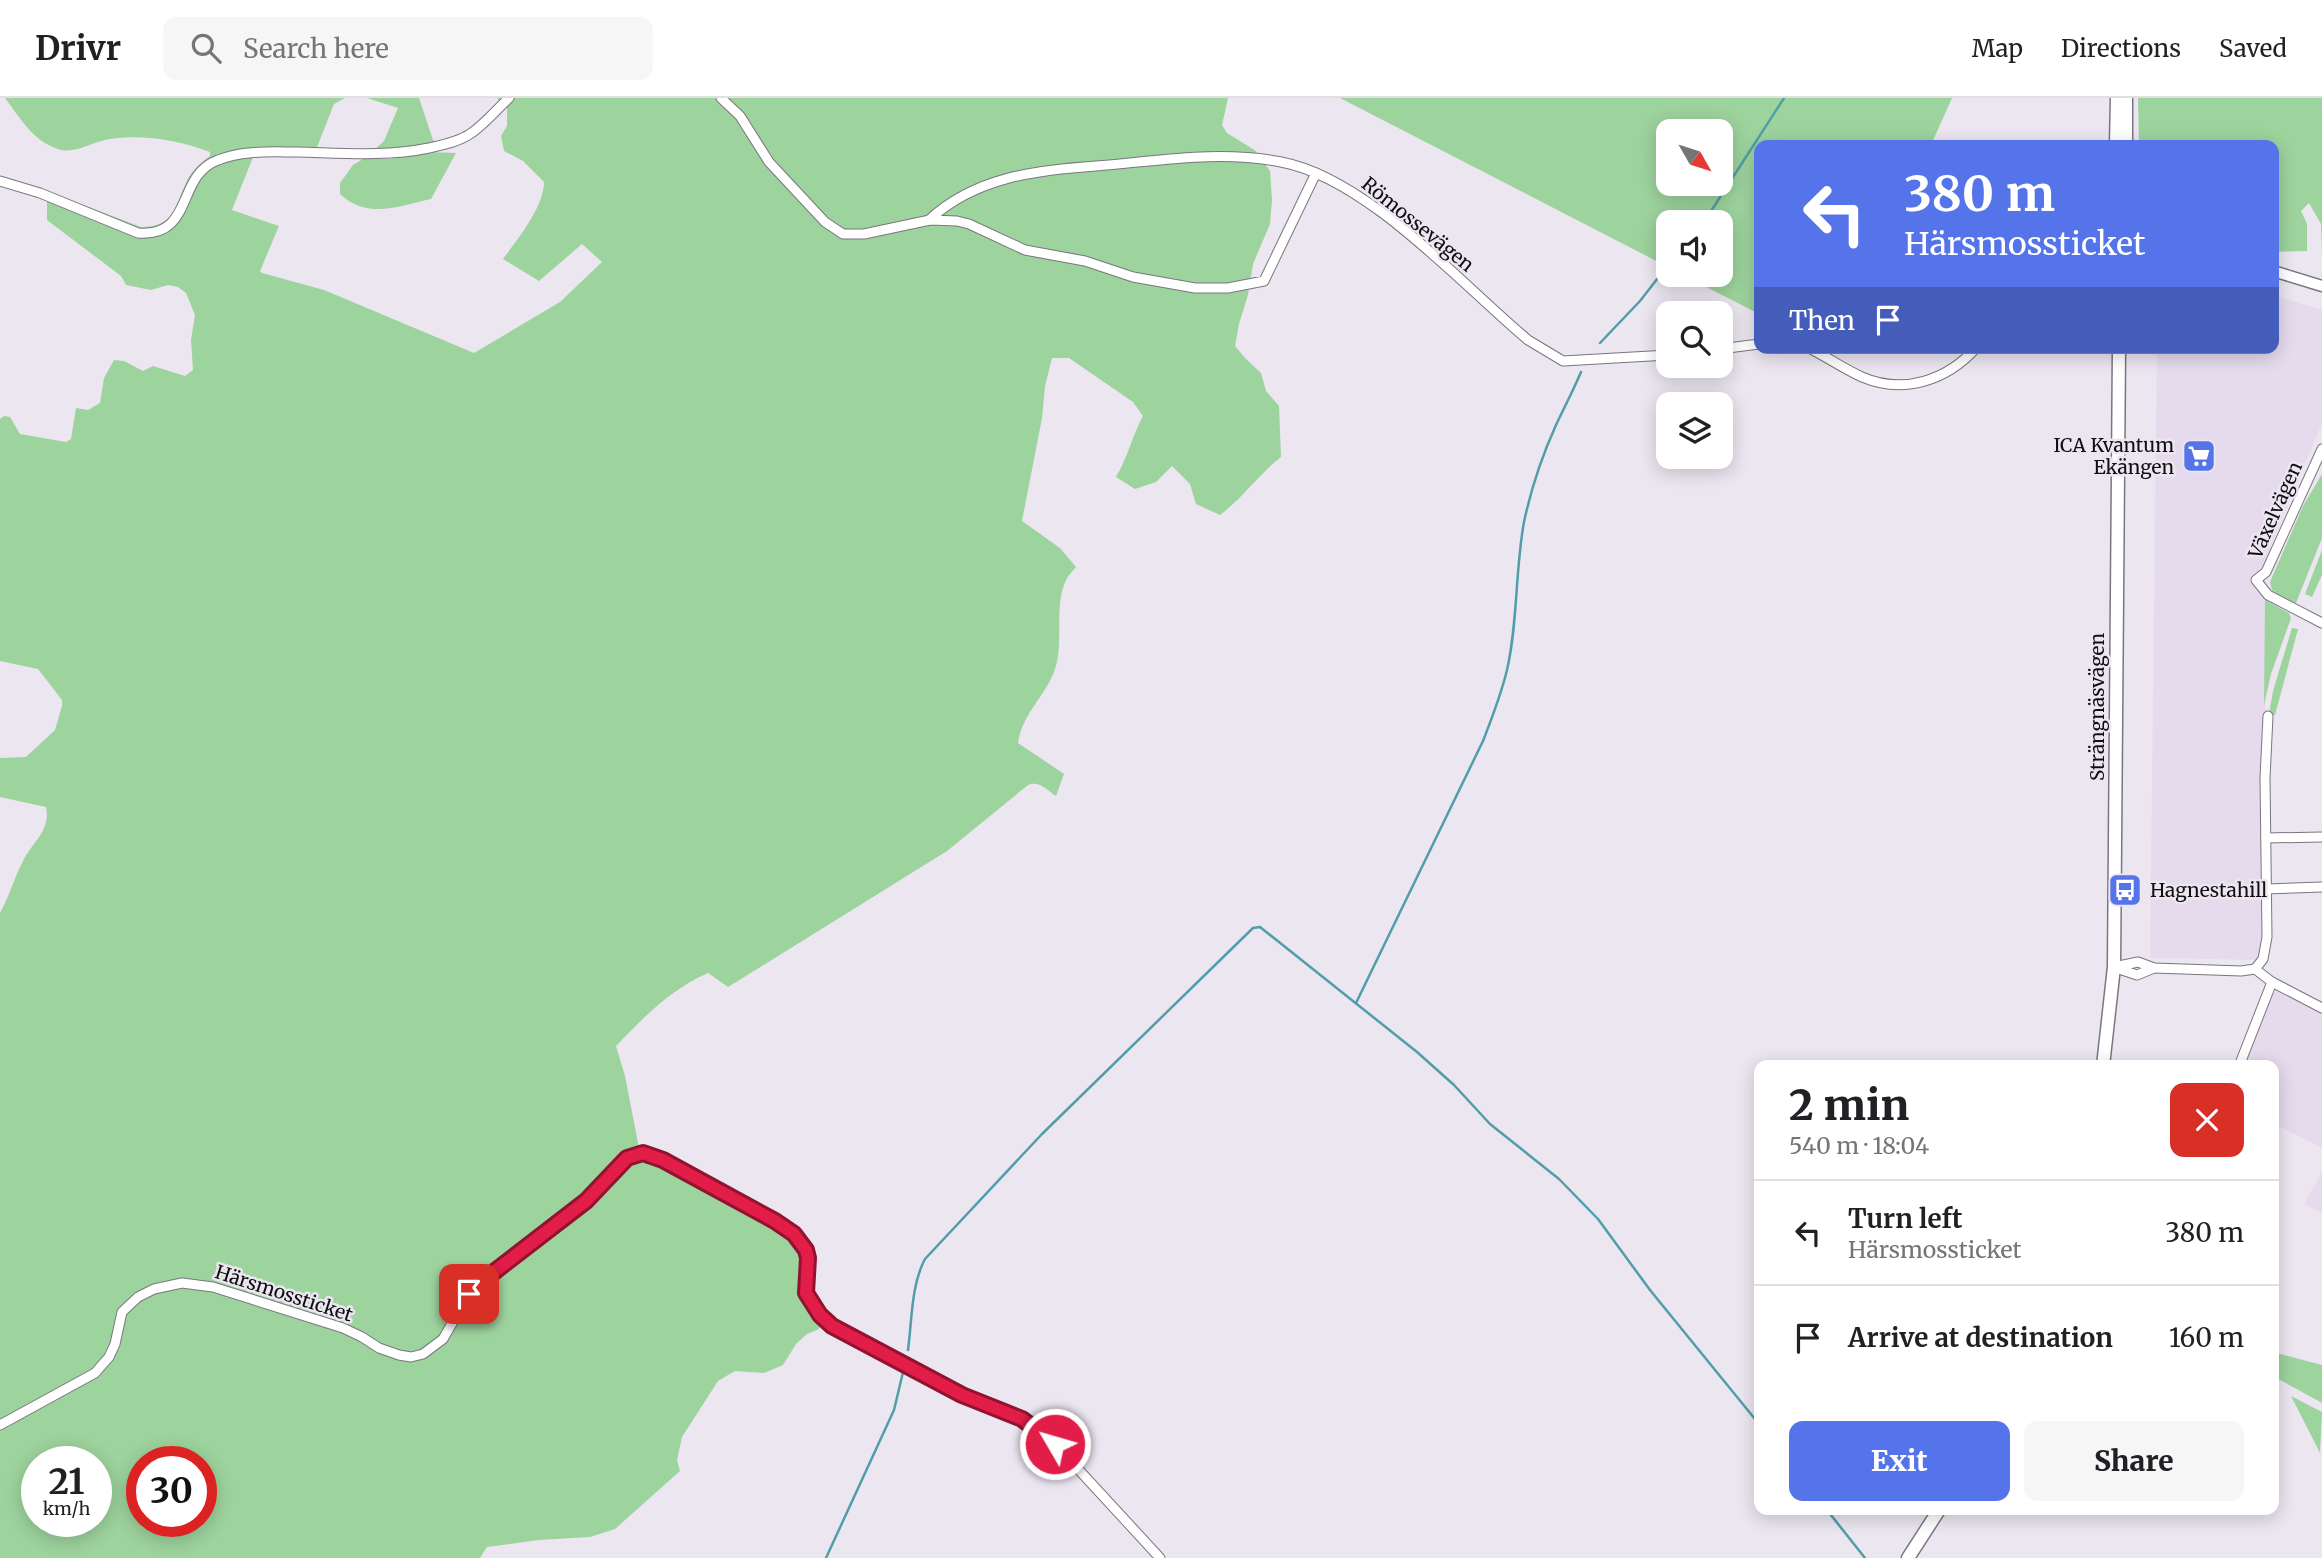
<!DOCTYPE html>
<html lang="en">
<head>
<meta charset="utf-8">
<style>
  body { margin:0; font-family:Merriweather,serif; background:#f6f6f6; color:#202124; height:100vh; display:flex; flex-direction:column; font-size:26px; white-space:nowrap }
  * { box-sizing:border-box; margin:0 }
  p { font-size:23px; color:#757577 }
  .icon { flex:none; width:38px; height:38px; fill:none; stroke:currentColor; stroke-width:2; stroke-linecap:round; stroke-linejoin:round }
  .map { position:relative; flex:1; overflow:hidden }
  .side { position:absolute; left:1754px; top:962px; width:525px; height:455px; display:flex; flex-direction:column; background:#fff; border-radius:14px; box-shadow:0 4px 18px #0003 }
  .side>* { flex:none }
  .hud { position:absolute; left:1754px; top:42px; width:525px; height:214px; border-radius:14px; box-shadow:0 4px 18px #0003; background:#5574e9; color:#fff; overflow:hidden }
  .needle { width:46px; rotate:129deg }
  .buttons { position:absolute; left:1656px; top:21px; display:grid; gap:14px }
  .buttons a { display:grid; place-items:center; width:77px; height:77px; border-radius:14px; background:#fff; box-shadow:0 4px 18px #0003; font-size:35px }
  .speed { position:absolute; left:21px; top:1348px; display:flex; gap:14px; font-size:35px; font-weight:700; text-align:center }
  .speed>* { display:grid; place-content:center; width:91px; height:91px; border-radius:50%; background:#fff; box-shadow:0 4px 18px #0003; line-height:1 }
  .speed small { font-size:18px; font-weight:400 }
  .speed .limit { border:10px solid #d22; background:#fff; color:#111 }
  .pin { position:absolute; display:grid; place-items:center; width:60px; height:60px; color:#fff; margin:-30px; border-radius:14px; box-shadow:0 4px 10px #0006 }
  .me { position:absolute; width:77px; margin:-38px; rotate:308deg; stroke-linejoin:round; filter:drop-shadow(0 0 5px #0008) }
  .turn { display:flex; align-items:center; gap:24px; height:147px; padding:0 35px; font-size:32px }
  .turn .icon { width:91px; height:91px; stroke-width:2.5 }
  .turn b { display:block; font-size:49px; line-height:60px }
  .then { display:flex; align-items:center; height:66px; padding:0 35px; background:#0003; gap:14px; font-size:26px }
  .round { display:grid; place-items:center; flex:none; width:74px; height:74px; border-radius:14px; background:#f6f6f6 }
  .overview { display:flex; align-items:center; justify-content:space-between; height:119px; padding:0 35px }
  h1 { font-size:42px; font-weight:800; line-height:52px }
  .primary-button { display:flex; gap:14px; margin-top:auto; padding:14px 35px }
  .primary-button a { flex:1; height:80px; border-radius:14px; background:#5574e9; color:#fff; font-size:28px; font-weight:800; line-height:80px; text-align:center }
  .primary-button a+a { background:#f6f6f6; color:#202124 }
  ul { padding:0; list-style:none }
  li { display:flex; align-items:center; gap:21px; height:105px; padding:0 35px; border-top:2px solid #e0e0e0 }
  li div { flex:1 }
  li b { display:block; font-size:26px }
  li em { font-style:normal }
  header { display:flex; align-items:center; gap:42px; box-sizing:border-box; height:98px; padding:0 35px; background:#fff; border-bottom:2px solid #e0e0e0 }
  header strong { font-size:33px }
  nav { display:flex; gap:38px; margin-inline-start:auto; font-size:24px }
  .search { width:490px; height:63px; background:#f6f6f6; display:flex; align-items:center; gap:18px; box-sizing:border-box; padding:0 24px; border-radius:14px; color:#757577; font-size:26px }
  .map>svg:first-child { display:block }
  .built { fill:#e5dbed }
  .green { fill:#9dd39d; fill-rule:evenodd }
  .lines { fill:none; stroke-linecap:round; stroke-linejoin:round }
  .stream { stroke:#519ea9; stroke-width:2.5 }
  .minor-casing { stroke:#7a757f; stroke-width:11 }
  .tertiary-casing { stroke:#7a757f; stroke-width:13 }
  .secondary-casing { stroke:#7a757f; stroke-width:15 }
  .minor { stroke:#fff; stroke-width:9 }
  .tertiary { stroke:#fff; stroke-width:10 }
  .secondary { stroke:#fff; stroke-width:12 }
  .route-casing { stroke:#92132f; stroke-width:18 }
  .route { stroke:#e11d48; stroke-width:12 }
  .labels { text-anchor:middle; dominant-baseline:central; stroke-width:5; stroke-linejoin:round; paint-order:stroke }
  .street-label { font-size:19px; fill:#100e12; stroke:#ece6f1 }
  .poi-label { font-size:19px; fill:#100e12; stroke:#ece6f1; text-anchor:end }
</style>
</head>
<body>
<header>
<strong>Drivr</strong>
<div class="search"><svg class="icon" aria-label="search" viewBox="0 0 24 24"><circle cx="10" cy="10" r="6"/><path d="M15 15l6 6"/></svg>Search here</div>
<nav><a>Map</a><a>Directions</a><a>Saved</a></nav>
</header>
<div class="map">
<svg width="2322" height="1460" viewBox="0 0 2322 1460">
  <rect width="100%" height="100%" fill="#ece6f1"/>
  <g class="built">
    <path d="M2273 197 2322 212V325L2266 460 2265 664 2261 862 2150 860 2157 250H2273Z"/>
    <path d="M2274 893H2284L2322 916V1050L2273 1025V968H2244Z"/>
    <path d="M2322 1074V1115L2304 1106Z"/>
  </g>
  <g class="green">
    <path d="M5 0H345L334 6 317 49H253V59L232 112 279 128 260 173 262 175 324 192 474 255 560 204 602 164 582 146 539 183 503 161C517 142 544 109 544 84L523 63 504 53 501 38 507 28V10L497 0H1228L1222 27 1227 35 1256 53 1270 73 1272 102 1270 126 1253 166 1248 197 1239 226 1235 248 1246 261 1261 275 1266 293 1279 308 1281 359C1259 376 1243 400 1220 417L1196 406 1190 386 1172 368 1156 384 1135 391 1116 379C1128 359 1132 338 1143 318L1133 304 1069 260H1052L1045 288 1042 320 1022 423 1060 450 1076 469C1071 475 1066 480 1064 487 1055 512 1063 542 1056 568 1048 596 1022 615 1018 645L1064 676 1056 698C1047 692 1039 682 1028 687L947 753 728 889 708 875C671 891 644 919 616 948L625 978 639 1050 631 1053 586 1098 474 1185 444 1236 421 1252 400 1255 380 1247 347 1226 227 1188 200 1182H175L122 1207 118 1212 120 1216 110 1252 92 1273 0 1322V815C9 799 14 780 23 763 32 744 51 733 46 709L0 699V660L26 659 55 632 62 608V602L38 571 0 563V321L4 318 10 319 20 336 66 344 71 341 76 310 88 312 100 305 104 280 114 262 124 263 143 273 153 268 185 278 193 272 191 242 195 217 186 195 178 189 168 187 151 192 126 187 121 178 47 122V93L141 129C173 129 174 111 185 87 190 74 199 66 210 58V54C178 42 143 36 110 41 94 43 74 57 58 51 33 43 20 20 5 0Z"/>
    <path d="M367 0H419L433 42 438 45 372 54 384 43 398 10Z"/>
    <path d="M1340 0H1952L1931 47H1759V216L1683 177H1720V124H1668V169ZM1668 33H1720V86H1668Z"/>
    <path d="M2138 0H2322V156L2321 126 2309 105 2301 113 2307 126V153L2273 154V47H2139Z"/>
    <path d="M428 54 456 55 431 101C398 108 368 122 340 96V85L353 67 363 61H390Z"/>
    <path d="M2322 376V440L2296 505 2288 503 2272 492 2270 484 2303 408Z"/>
    <path d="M2322 452V477L2312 499 2305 496Z"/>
    <path d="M2265 502 2289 515 2291 520 2271 576 2264 607Z"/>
    <path d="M2292 530 2298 531 2275 617 2269 616 2273 593Z"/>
    <path d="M646 1057 791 1136 805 1154 803 1191 822 1222 819 1231 807 1236 796 1246 783 1267 764 1275 735 1273 718 1283 682 1339 677 1362 680 1373 615 1431 590 1439 539 1442 487 1449 480 1460H0V1329L102 1271 127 1214 150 1194 185 1186 326 1224 391 1257 434 1252 478 1190 593 1103 635 1060ZM37 1363H96V1423H37ZM142 1363H201V1423H142Z"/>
    <path d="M2273 1254 2322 1267V1305L2273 1278Z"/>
    <path d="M2291 1298 2322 1314 2320 1355 2317 1349Z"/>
  </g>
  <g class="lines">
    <g class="stream">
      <path d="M1704 124 1784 0"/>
      <path d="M1667 170 1668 169"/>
      <path d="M1600 245 1640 203 1661 176"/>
      <path d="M1356 905 1483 643C1492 620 1501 597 1507 572 1518 524 1515 473 1524 424 1531 391 1542 358 1556 327 1564 310 1573 293 1581 274"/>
      <path d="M908 1252C912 1223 911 1187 925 1161L1042 1036 1253 830 1260 829 1417 954 1454 987 1490 1026 1559 1081 1598 1121 1650 1192 1759 1326"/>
      <path d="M1827 1412 1865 1460"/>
      <path d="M826 1460 894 1312 904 1270"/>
    </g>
    <defs>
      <g id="minor">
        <path d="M721 0 740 18 769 64 825 124 843 136H864L930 122 957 123 969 126 1025 152 1085 163 1133 179 1195 190H1228L1264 183 1316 75"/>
        <path d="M0 83 40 95 138 135C195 139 175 78 218 62 243 52 270 54 297 54 341 55 385 59 429 50 442 47 458 44 470 36 484 27 496 12 509 0"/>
        <path d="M929 122C975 79 1037 72 1096 68 1158 63 1220 52 1281 64 1367 80 1461 186 1528 242L1563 263 1668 257"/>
        <path d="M1809 250C1827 259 1844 271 1862 279 1904 297 1947 282 1976 250"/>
        <path d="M1720 251 1759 246"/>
        <path d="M2322 351 2266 474 2256 482 2268 497 2322 525"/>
        <path d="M2266 740 2322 739"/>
        <path d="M2266 791 2322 789"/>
        <path d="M2114 869 2138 864 2154 870 2241 873 2255 871 2263 861 2267 839 2265 680 2268 618"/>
        <path d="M2116 870 2137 877 2154 870"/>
        <path d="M2255 871 2272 884 2322 910"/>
        <path d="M2239 968 2272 884"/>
        <path d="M0 1327 95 1275 109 1259 115 1246 122 1214 138 1199 154 1191 182 1185 213 1189 343 1230 362 1239 379 1250 399 1257 411 1259 423 1256 443 1241 469 1196 481 1184 586 1103 627 1060 643 1055 663 1062 785 1129C803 1143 811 1156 807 1178 807 1184 805 1190 806 1195 809 1206 818 1216 826 1223L945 1288 1012 1316 1035 1329 1055 1346 1160 1460"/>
      </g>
      <path id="tertiary" d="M2273 173 2322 188"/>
      <g id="secondary">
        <path d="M2126 0V47"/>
        <path d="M2116 47 2117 0"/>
        <path d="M2103 968 2114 869 2119 250"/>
        <path d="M1908 1460 1939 1412"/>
      </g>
    </defs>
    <use href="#minor" class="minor-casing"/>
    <use href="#tertiary" class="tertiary-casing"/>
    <use href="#secondary" class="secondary-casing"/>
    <use href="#minor" class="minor"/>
    <use href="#tertiary" class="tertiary"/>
    <use href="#secondary" class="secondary"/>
  </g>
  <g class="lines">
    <defs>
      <path id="route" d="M469 1196 481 1184 586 1103 627 1060 643 1055 663 1062 775 1123 794 1136 806 1152 808 1160 806 1195 820 1217 832 1228 962 1297 1022 1321 1055 1346"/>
    </defs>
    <use href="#route" class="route-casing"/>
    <use href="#route" class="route"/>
  </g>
  <defs>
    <symbol id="supermarket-square" viewBox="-11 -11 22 22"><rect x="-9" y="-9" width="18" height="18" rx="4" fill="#5574e9" stroke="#ece6f1"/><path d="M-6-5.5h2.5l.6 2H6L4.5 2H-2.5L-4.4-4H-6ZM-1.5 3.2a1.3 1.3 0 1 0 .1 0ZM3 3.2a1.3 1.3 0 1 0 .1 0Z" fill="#fff"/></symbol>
    <symbol id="bus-square" viewBox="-11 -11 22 22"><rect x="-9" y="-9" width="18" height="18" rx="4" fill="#5574e9" stroke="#ece6f1"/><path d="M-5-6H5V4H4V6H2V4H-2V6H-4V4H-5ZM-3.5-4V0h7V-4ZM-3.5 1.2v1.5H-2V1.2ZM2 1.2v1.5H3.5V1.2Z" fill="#fff"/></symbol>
  </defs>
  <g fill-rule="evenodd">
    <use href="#supermarket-square" x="2180" y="339" width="38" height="38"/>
    <use href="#bus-square" x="2106" y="773" width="38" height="38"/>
  </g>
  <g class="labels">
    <g class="street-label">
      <text transform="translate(1418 126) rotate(39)">Römossevägen</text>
      <text transform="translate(2275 412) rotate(-66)">Växelvägen</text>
      <text transform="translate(2097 609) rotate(-90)">Strängnäsvägen</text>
      <text transform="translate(284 1195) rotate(18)">Härsmossticket</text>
    </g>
    <g class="poi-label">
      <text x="2174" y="347">ICA Kvantum<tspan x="2174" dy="22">Ekängen</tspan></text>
      <text x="2150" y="792" text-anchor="start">Hagnestahill</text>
    </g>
  </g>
</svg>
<div class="buttons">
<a><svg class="needle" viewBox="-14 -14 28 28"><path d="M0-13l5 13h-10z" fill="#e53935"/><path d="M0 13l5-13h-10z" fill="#757577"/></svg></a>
<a><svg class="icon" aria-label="sound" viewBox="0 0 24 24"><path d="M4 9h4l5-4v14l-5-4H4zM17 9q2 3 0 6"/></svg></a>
<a><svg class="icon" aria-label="search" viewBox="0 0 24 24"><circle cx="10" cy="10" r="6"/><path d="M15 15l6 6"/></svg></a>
<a><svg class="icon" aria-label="layers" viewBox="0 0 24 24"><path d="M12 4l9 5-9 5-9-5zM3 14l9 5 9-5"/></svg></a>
</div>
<div class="speed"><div>21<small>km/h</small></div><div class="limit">30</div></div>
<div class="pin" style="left:469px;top:1196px;background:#d93025"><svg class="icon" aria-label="arrive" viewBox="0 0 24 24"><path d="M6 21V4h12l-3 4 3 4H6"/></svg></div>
<svg class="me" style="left:1055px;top:1346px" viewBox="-20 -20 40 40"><circle r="17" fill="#e11d48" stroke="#fff" stroke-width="3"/><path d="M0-11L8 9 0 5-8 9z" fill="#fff"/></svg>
<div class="hud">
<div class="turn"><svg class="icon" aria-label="left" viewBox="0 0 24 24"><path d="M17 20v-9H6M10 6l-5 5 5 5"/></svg><div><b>380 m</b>Härsmossticket</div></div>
<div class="then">Then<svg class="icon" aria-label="arrive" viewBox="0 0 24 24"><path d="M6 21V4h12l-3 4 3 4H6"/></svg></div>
</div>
<section class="side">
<div class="overview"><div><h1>2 min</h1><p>540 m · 18:04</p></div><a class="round" style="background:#d93025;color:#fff"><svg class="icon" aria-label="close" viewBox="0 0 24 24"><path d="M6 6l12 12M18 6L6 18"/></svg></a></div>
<ul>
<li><svg class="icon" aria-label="left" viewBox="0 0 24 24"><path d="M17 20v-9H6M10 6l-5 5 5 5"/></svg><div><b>Turn left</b><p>Härsmossticket</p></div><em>380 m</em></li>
<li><svg class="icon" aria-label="arrive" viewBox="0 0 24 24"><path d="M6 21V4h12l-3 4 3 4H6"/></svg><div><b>Arrive at destination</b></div><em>160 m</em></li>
</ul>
<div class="primary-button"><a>Exit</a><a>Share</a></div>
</section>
</div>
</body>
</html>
